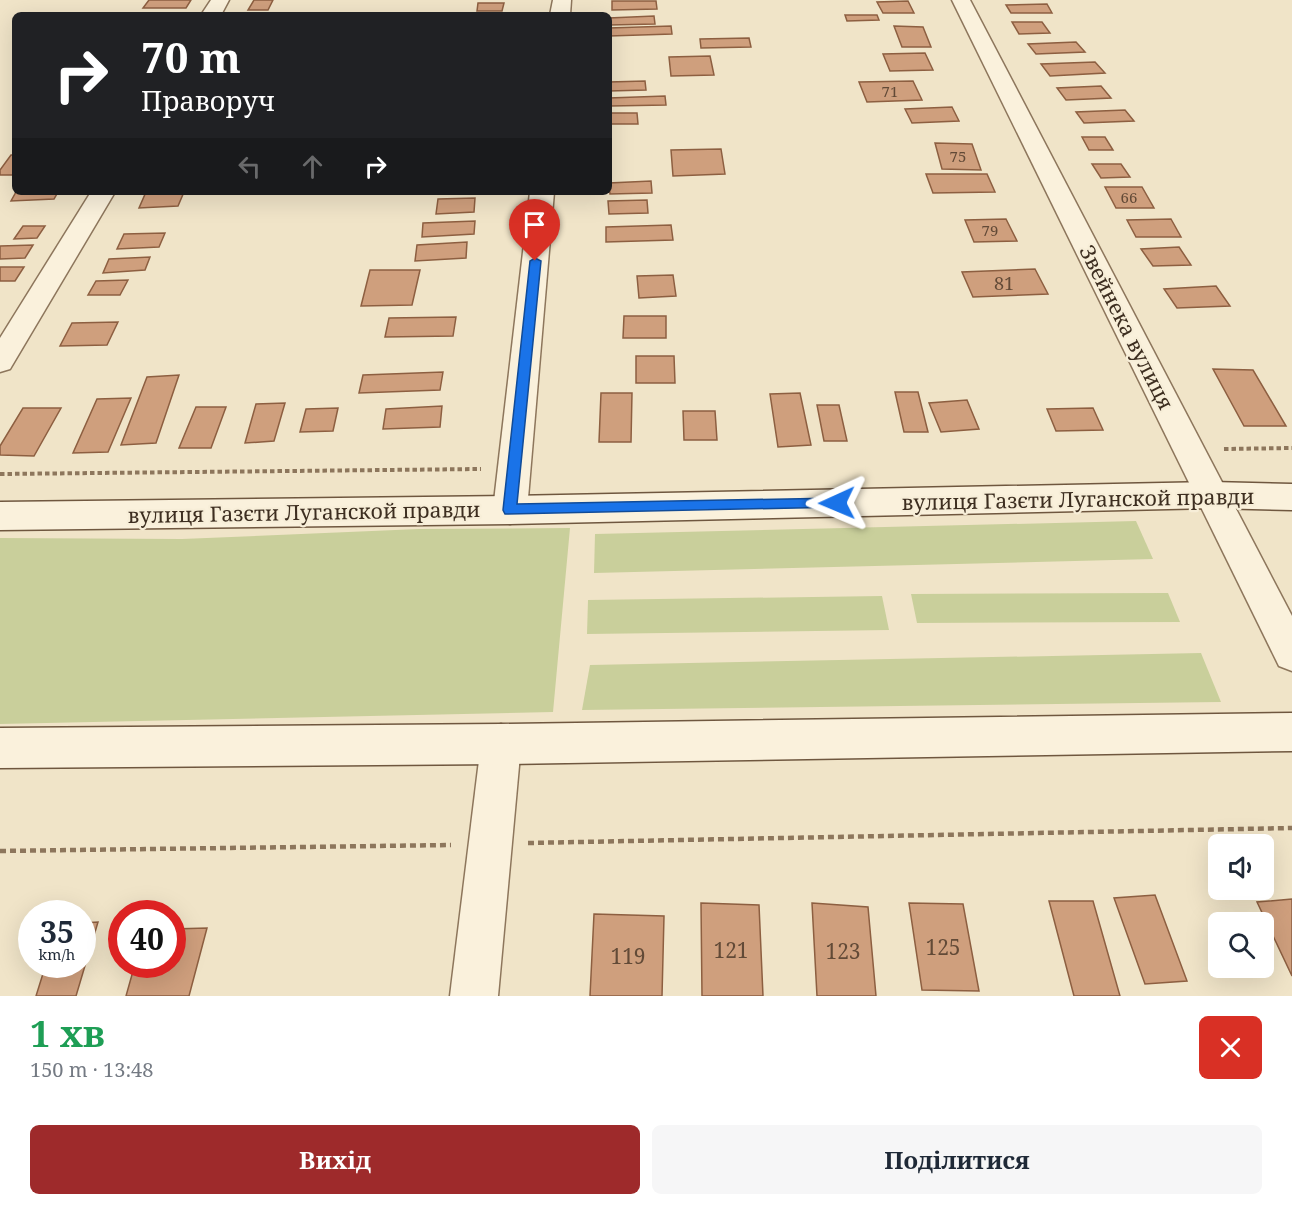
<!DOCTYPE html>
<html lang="uk">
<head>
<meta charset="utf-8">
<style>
  body { margin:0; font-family:"Noto Serif",serif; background:#f6f6f7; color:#1f2937; height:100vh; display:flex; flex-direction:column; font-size:22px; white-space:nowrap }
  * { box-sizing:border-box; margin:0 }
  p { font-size:20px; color:#747a83 }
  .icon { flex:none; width:33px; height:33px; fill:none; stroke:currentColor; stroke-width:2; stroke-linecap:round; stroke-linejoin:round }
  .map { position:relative; height:996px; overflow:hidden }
  .sheet { display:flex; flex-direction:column; background:#fff; flex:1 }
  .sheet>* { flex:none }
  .guide { position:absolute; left:12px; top:12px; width:600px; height:183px; border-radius:9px; box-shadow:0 6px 24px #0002; background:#202124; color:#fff; overflow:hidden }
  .tools { position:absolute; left:1208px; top:834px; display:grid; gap:12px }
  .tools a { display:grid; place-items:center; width:66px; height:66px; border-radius:9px; background:#fff; box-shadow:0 6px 24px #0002; font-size:30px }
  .speed { position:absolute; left:18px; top:900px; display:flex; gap:12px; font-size:30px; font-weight:700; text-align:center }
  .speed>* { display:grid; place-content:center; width:78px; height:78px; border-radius:50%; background:#fff; box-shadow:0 6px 24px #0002; line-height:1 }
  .speed small { font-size:15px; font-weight:400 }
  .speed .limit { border:9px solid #d22; background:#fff; color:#111 }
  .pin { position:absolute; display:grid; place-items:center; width:51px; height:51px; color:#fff; margin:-62px -26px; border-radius:50% 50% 50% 0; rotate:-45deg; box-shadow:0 0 6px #0007 }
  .pin .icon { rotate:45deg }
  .me { position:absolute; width:66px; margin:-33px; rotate:269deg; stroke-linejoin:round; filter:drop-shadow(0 0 4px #0008) }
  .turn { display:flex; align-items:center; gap:21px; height:126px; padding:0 30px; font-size:27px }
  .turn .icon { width:78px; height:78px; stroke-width:2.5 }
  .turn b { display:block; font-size:42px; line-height:51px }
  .lanes { display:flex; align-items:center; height:57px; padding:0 30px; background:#0003; justify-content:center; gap:30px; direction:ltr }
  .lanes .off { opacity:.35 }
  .round { display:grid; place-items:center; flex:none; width:63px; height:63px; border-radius:9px; background:#f6f6f7 }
  .head { display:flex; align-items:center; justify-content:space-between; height:102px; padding:0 30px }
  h1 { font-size:36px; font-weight:700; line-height:45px; color:#1e9e55 }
  .cta { display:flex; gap:12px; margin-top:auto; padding:12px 30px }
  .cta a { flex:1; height:69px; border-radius:9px; background:#9e2a2b; color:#fff; font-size:24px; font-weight:700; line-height:69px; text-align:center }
  .cta a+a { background:#f6f6f7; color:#1f2937 }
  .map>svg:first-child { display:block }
  .green { fill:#c9cf9b }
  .building { fill:#cf9f7d; stroke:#8d5f41; stroke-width:1.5 }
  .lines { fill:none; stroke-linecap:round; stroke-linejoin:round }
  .street-casing { stroke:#8d765c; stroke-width:3 }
  .secondary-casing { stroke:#6f573f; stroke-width:3 }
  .path-far1 { stroke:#8d765c; stroke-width:4; stroke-dasharray:4.5 3; stroke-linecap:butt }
  .path { stroke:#8d765c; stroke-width:4.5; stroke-dasharray:6 4; stroke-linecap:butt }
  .street { fill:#faf1dc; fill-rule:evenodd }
  .secondary { fill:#faf1dc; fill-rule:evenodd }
  .route { fill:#1a73e8; stroke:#114b97; stroke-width:1.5 }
  .labels { text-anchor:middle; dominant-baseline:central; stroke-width:4.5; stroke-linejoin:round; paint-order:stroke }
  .far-number-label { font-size:15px; fill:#624a37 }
  .number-label { font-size:18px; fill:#624a37 }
  .street-label { font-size:21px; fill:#3d2e20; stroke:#f7eed8 }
  .near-number-label { font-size:21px; fill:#624a37 }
</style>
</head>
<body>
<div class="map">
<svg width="1292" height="996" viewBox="0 0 1292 996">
  <rect width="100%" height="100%" fill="#f0e4c8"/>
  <g class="green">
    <path d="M1136 521 1153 559 594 573 595 534Z"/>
    <path d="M570 528 553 712 0 724V538L182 539 419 529Z"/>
    <path d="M1168 593 1180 622 917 623 911 594Z"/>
    <path d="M882 596 889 630 587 634 588 600Z"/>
    <path d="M1201 653 1221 702 582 710 590 665Z"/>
  </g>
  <g class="building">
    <path d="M149 0H191L186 8H143Z"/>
    <path d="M254 0H273L268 10H248Z"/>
    <path d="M612 1H656L657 9 612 10Z"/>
    <path d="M908 1 914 13H883L877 2Z"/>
    <path d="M478 3H504L502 11H477Z"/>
    <path d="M1047 4 1052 13H1011L1006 5Z"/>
    <path d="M845 15H877L879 20 847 21Z"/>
    <path d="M654 16 655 24 609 25V18Z"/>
    <path d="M1012 22H1042L1050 33 1019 34Z"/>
    <path d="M671 26 672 34 609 36V28Z"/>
    <path d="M894 26 923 27 931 47H902Z"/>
    <path d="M749 38 751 47 701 48 700 39Z"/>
    <path d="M1076 42 1085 52 1036 54 1028 44Z"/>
    <path d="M925 53 933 70 890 71 883 54Z"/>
    <path d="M710 56 714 75 671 76 669 57Z"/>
    <path d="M1095 62 1105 73 1050 76 1041 64Z"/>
    <path d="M645 81 646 90 609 91V82Z"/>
    <path d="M913 81 922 100 867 102 859 82Z"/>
    <path d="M1101 86 1111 98 1066 100 1057 88Z"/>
    <path d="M665 96 666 105 610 106 609 98Z"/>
    <path d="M952 107 959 121 912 123 905 109Z"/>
    <path d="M1125 110 1134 121 1084 123 1076 112Z"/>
    <path d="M609 113H637L638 124H609Z"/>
    <path d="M1082 137H1105L1113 150H1089Z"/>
    <path d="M935 143 972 144 981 170 942 169Z"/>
    <path d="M721 149 725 174 673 176 671 150Z"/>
    <path d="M11 155H15V175H0V170Z"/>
    <path d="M1092 164H1121L1130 177 1101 178Z"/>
    <path d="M926 174H987L995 192 933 193Z"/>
    <path d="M651 181 652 193 610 194 609 183Z"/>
    <path d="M1105 187H1142L1154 208H1116Z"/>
    <path d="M16 192H58L54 199 11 201Z"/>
    <path d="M146 192H184L178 206 139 208Z"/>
    <path d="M475 198 474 212 436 214 438 199Z"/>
    <path d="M647 200 648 213 609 214 608 201Z"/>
    <path d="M1006 219 1017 241 974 242 965 220Z"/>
    <path d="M1171 219 1181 237H1136L1127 220Z"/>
    <path d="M475 221 474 234 422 237 423 223Z"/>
    <path d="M671 225 673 240 606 242V227Z"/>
    <path d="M23 226H45L37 238 14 239Z"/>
    <path d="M165 233 159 247 117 249 124 234Z"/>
    <path d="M467 242 466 258 415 261 417 245Z"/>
    <path d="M33 245 25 258 0 259V246Z"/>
    <path d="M1179 247 1191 265 1153 266 1141 249Z"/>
    <path d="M150 257 145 270 103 273 109 259Z"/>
    <path d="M0 267H24L15 281H0Z"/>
    <path d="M1035 269 1048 294 973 297 962 272Z"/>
    <path d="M370 270H420L412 305 361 306Z"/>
    <path d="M673 275 676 296 639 298 637 276Z"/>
    <path d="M128 280 120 295H88L96 281Z"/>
    <path d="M1216 286 1230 306 1177 308 1164 289Z"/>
    <path d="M624 316H666V338H623Z"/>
    <path d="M456 317 453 336 385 337 389 318Z"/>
    <path d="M118 322 107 345 60 346 72 323Z"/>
    <path d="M636 356H674L675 383H636Z"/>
    <path d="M1213 369 1253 370 1286 426H1244Z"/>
    <path d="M443 372 440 390 359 393 363 375Z"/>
    <path d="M179 375 156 443 121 445 147 377Z"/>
    <path d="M895 392H918L928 432H904Z"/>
    <path d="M601 393H632L631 442H599Z"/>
    <path d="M800 393 811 445 778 447 770 394Z"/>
    <path d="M131 398 108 452 73 453 97 399Z"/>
    <path d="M967 400 979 429 941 432 929 403Z"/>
    <path d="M285 403 274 441 245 443 256 404Z"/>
    <path d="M817 405H839L847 441H824Z"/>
    <path d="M442 406 440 427 383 429 386 409Z"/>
    <path d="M196 407H226L211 448H179Z"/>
    <path d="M23 408H61L34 456 0 455V446Z"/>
    <path d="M338 408 333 431 300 432 306 409Z"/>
    <path d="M1093 408 1103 430 1056 431 1047 409Z"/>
    <path d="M683 411H715L717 440H684Z"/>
    <path d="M1155 895 1187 981 1145 984 1114 898Z"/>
    <path d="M1292 899V976L1257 902Z"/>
    <path d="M1049 901H1093L1120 996H1074Z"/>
    <path d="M701 903 759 905 763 996H702Z"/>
    <path d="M812 903 868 907 876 996H817Z"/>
    <path d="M909 903 963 904 979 991 922 990Z"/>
    <path d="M594 914 664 916 662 996H590Z"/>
    <path d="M98 922 76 996H36L46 964H82V923Z"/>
    <path d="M207 928 189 996H126L135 964H172V929Z"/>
  </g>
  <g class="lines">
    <defs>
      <g id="street">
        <path d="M211 0H229L221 15H201Z"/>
        <path d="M553 0H571L570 15H550Z"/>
        <path d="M952 0H970L1292 616V671L1279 666Z"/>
        <path d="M91 192H115L10 369 0 372V338Z"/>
        <path d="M530 192H554L527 510 522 520 510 524 498 520 493 510Z"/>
        <path d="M501 724 515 730 521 744 498 996H450L481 744 487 730Z"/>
      </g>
      <g id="secondary">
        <path d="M1212 482 1292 484V510L1212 508 510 524 0 530V502L510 496Z"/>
        <path d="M1292 713V751L501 764 0 768V728L501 724Z"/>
      </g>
    </defs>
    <use href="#street" class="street-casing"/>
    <use href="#secondary" class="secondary-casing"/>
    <g class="path-far1">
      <path d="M1224 449 1292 448"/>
      <path d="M0 474 481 469"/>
    </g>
    <g class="path">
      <path d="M528 843 1292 828"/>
      <path d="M0 851 451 845"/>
    </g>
    <use href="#street" class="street"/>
    <use href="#secondary" class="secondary"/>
  </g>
  <path class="route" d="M535 258 541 261 517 504 837 498 842 499 844 503 842 507 505 514 503 510 530 261Z"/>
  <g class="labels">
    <g class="far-number-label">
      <text x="890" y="91">71</text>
      <text x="958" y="156">75</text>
      <text x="1129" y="197">66</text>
      <text x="990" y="230">79</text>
    </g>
    <g class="number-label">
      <text x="1004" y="283">81</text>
    </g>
    <g class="street-label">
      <text transform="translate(1127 327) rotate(63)">Звейнека вулиця</text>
      <text transform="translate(1078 499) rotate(-1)">вулиця Газєти Луганской правди</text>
      <text transform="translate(304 512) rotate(-1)">вулиця Газєти Луганской правди</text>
    </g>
    <g class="near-number-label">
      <text x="943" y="947">125</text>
      <text x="731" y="950">121</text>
      <text x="843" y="951">123</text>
      <text x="628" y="956">119</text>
    </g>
  </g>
</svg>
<div class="tools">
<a><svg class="icon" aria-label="sound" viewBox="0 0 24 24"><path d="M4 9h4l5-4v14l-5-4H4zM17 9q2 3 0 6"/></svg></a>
<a><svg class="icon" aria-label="search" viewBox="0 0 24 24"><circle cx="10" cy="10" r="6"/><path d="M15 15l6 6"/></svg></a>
</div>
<div class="speed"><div>35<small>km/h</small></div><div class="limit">40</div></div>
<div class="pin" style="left:535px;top:261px;background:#d93025"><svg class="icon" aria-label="arrive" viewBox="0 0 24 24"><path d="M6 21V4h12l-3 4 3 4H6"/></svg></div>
<svg class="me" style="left:837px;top:503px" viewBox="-20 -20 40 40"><path d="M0-17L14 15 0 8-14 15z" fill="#1a73e8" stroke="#fff" stroke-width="4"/></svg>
<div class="guide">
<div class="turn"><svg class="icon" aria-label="right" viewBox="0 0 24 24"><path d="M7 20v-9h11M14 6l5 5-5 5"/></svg><div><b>70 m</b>Праворуч</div></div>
<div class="lanes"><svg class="icon off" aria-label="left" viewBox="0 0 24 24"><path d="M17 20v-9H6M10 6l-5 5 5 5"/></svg><svg class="icon off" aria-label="ahead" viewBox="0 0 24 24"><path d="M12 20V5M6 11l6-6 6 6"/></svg><svg class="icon" aria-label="right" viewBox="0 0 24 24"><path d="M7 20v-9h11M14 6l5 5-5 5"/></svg></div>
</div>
</div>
<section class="sheet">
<div class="head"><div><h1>1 хв</h1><p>150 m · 13:48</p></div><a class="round" style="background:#d93025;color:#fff"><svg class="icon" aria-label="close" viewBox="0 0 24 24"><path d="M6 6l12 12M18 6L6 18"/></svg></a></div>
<div class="cta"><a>Вихід</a><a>Поділитися</a></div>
</section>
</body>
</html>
